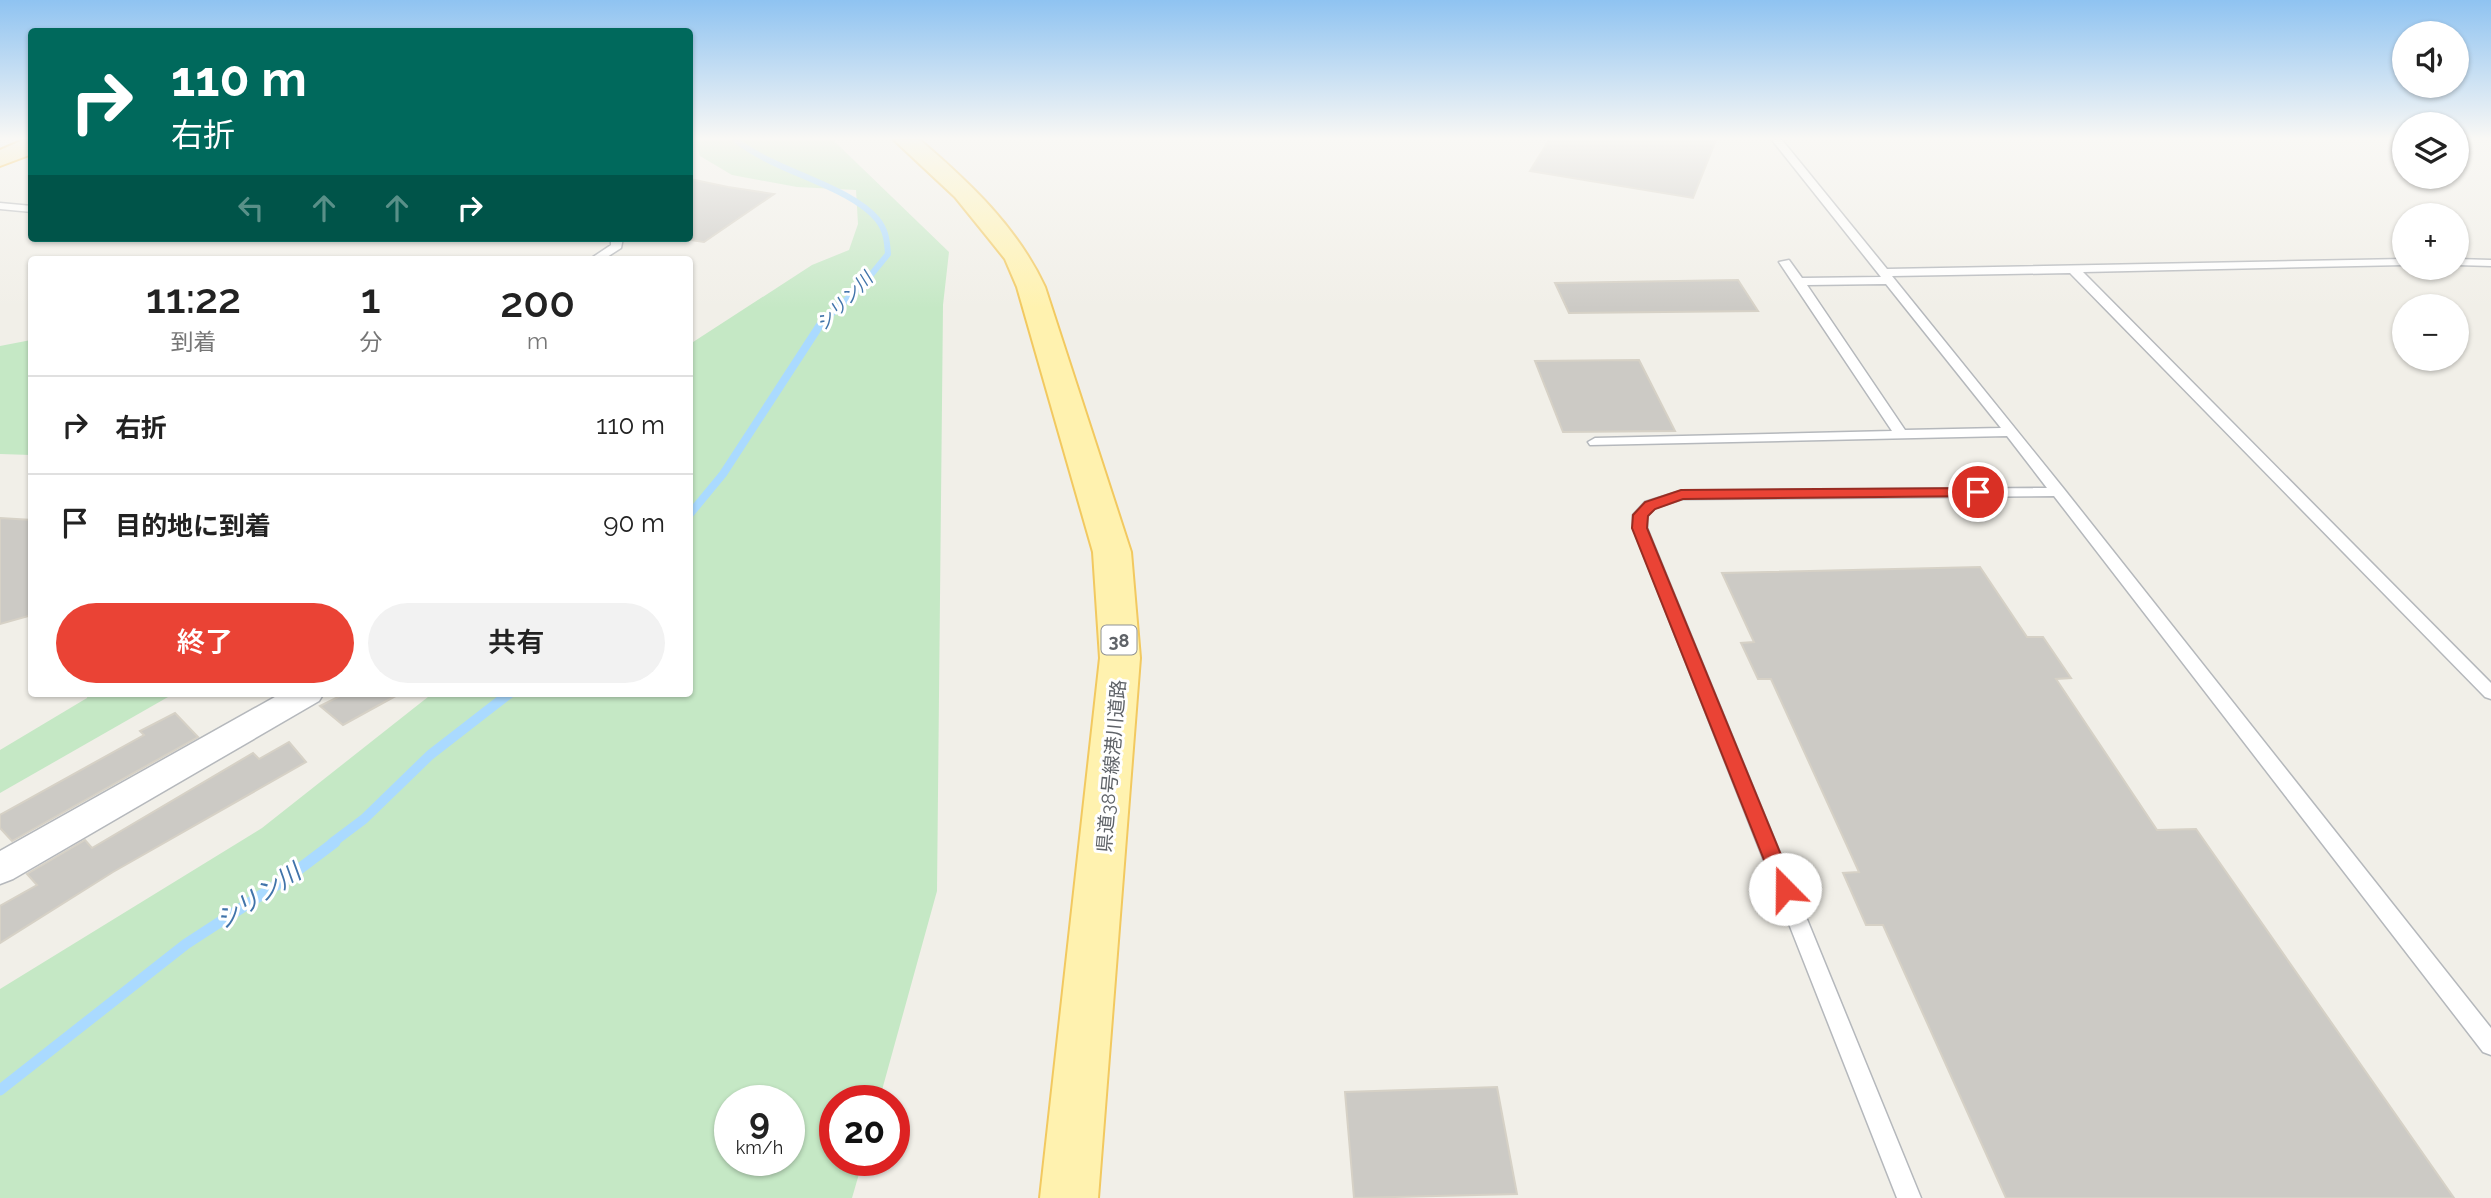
<!DOCTYPE html>
<html lang="ja">
<head>
<meta charset="utf-8">
<style>
  body { margin:0; font-family:Raleway,"Noto Sans JP",sans-serif; background:#f2f2f2; color:#222; height:100vh; display:flex; flex-direction:column; font-size:26px; white-space:nowrap }
  * { box-sizing:border-box; margin:0 }
  p { font-size:23px; color:#767676 }
  .icon { flex:none; width:38px; height:38px; fill:none; stroke:currentColor; stroke-width:2; stroke-linecap:round; stroke-linejoin:round }
  .map { position:relative; flex:1; overflow:hidden }
  .side { position:absolute; left:28px; top:256px; width:665px; height:441px; display:flex; flex-direction:column; background:#fff; border-radius:7px; box-shadow:0 2px 5px #0004 }
  .side>* { flex:none }
  .guide { position:absolute; left:28px; top:28px; width:665px; height:214px; border-radius:7px; box-shadow:0 2px 5px #0004; background:#00695c; color:#fff; overflow:hidden }
  .tools { position:absolute; left:2392px; top:21px; display:grid; gap:14px }
  .tools a { display:grid; place-items:center; width:77px; height:77px; border-radius:50%; background:#fff; box-shadow:0 2px 5px #0004; font-size:35px }
  .speed { position:absolute; left:714px; top:1085px; display:flex; gap:14px; font-size:35px; font-weight:700; text-align:center }
  .speed>* { display:grid; place-content:center; width:91px; height:91px; border-radius:50%; background:#fff; box-shadow:0 2px 5px #0004; line-height:1 }
  .speed small { font-size:18px; font-weight:400 }
  .speed .limit { border:10px solid #d22; background:#fff; color:#111 }
  .pin { position:absolute; display:grid; place-items:center; width:60px; height:60px; color:#fff; margin:-30px; border:4px solid #fff; border-radius:50%; box-shadow:0 2px 7px #0007 }
  .me { position:absolute; width:77px; margin:-38px; rotate:338deg; stroke-linejoin:round; filter:drop-shadow(0 0 5px #0008) }
  .turn { display:flex; align-items:center; gap:24px; height:147px; padding:0 28px; font-size:32px }
  .turn .icon { width:91px; height:91px; stroke-width:2.5 }
  .turn b { display:block; font-size:49px; line-height:60px }
  .lanes { display:flex; align-items:center; height:66px; padding:0 28px; background:#0003; justify-content:center; gap:35px; direction:ltr }
  .lanes .off { opacity:.35 }
  .eta { display:flex; justify-content:space-evenly; align-items:center; height:119px; text-align:center }
  .eta b { font-size:42px; font-weight:600; line-height:49px }
  .cta { display:flex; gap:14px; margin-top:auto; padding:14px 28px }
  .cta a { flex:1; height:80px; border-radius:42px; background:#ea4335; color:#fff; font-size:28px; font-weight:600; line-height:80px; text-align:center }
  .cta a+a { background:#f2f2f2; color:#222 }
  ul { padding:0; list-style:none }
  li { display:flex; align-items:center; gap:21px; height:98px; padding:0 28px; border-top:2px solid #e0e0e0 }
  li div { flex:1 }
  li b { display:block; font-size:26px }
  li em { font-style:normal }
  .map>svg:first-child { display:block }
  .green { fill:#c5e8c5; fill-rule:evenodd }
  .lines { fill:none; stroke-linecap:round; stroke-linejoin:round }
  .stream-far3 { stroke:#aadaff; stroke-width:6 }
  .stream-far2 { stroke:#aadaff; stroke-width:8 }
  .stream-far1 { stroke:#aadaff; stroke-width:10 }
  .stream { stroke:#aadaff; stroke-width:11 }
  .building { fill:#cccac5; stroke:#d6d1c6; stroke-width:2 }
  .service-casing { stroke:#b5b8bc; stroke-width:3 }
  .minor-casing { stroke:#b5b8bc; stroke-width:3 }
  .primary-casing { stroke:#f2c960; stroke-width:4 }
  .trunk-casing { stroke:#f9ab00; stroke-width:4 }
  .service { fill:#fff; fill-rule:evenodd }
  .minor { fill:#fff; fill-rule:evenodd }
  .primary { fill:#fff2af; fill-rule:evenodd }
  .trunk { fill:#feeaa1; fill-rule:evenodd }
  .route { fill:#ea4335; stroke:#982c22; stroke-width:2 }
  .labels { text-anchor:middle; dominant-baseline:central; stroke-width:6; stroke-linejoin:round; paint-order:stroke }
  .far-water-label { font-size:18px; font-style:italic; fill:#4174aa; stroke:#fff }
  .shield { fill:#fff; stroke:#8f9295; stroke-width:2 }
  .shield-label { font-size:18px; font-weight:bold; fill:#5f6368 }
  .street-label { font-size:19px; fill:#5f6368; stroke:#fff }
  .near-water-label { font-size:24px; font-style:italic; fill:#4174aa; stroke:#fff }
</style>
</head>
<body>
<div class="map">
<svg width="2491" height="1198" viewBox="0 0 2491 1198">
  <rect width="100%" height="100%" fill="#f1efe8"/>
  <g class="green">
    <path d="M695 140H833L949 252 943 305 937 891 879 1101H835V1160H863L852 1198H0V989L262 828 433 693H690V344L812 265 849 250 858 224 856 190 797 187 732 175 700 156ZM730 1101H789V1160H730Z"/>
    <path d="M31 340V455L0 454V346Z"/>
    <path d="M88 693H175L0 793V750L87 698Z"/>
  </g>
  <g class="lines">
    <path class="stream-far3" d="M736 140C775 172 848 185 877 219 886 230 887 240 888 254L866 281 818 327"/>
    <path class="stream-far2" d="M690 514 723 474 820 325"/>
    <path class="stream-far1" d="M332 843 364 819 430 755 510 693"/>
    <path class="stream" d="M0 1090 186 944 286 879 335 842"/>
  </g>
  <g class="building">
    <path d="M1549 140H1716L1693 198 1530 171Z"/>
    <path d="M690 179 728 187 774 194 704 242 690 240Z"/>
    <path d="M1738 280 1758 311 1569 313 1555 283Z"/>
    <path d="M1639 360 1675 431 1563 432 1535 361Z"/>
    <path d="M0 518 32 520V615L0 624Z"/>
    <path d="M1980 567 2027 637H2043L2071 678 2056 679 2157 830 2196 829 2454 1198H2006L1883 925H1866L1843 873 1859 872 1771 679H1758L1741 643 1754 642 1722 573Z"/>
    <path d="M346 693H401L343 725 320 706Z"/>
    <path d="M175 713 198 737 12 841 0 828V815L144 735 140 731Z"/>
    <path d="M289 742 306 762 113 872 0 943V906L37 885 27 874 85 840 92 848 253 753 259 759Z"/>
    <path d="M1497 1087 1517 1194 1354 1198 1345 1092Z"/>
  </g>
  <g class="lines">
    <defs>
      <g id="service">
        <path d="M1772 140H1782L1887 269 2404 259V265L2083 272 2491 683V699L2485 697 2070 273 1892 276 2064 489 2491 1028V1055L2483 1052 2054 496 1682 499 1655 508 1647 516V528L1921 1198H1897L1633 528V515L1645 502 1681 491 2047 488 2007 436 1590 445 1588 442 1595 438 1892 431 1779 262 1789 260 1802 278 1881 277ZM1886 284 2001 428 1905 430 1807 285Z"/>
        <path d="M0 203 32 206V212L0 209Z"/>
        <path d="M611 238H623L621 248 604 259H590L611 245Z"/>
        <path d="M2457 259 2491 260V266L2457 265Z"/>
      </g>
      <path id="minor" d="M282 693H324L319 701 13 879 0 884V851Z"/>
      <path id="primary" d="M894 140H920C970 183 1017 227 1045 287L1131 552 1140 658 1098 1198H1040L1100 658 1093 552 1017 287 1005 259 989 239 955 197Z"/>
      <path id="trunk" d="M23 140H32V154L0 166V150Z"/>
    </defs>
    <use href="#service" class="service-casing"/>
    <use href="#minor" class="minor-casing"/>
    <use href="#primary" class="primary-casing"/>
    <use href="#trunk" class="trunk-casing"/>
    <use href="#service" class="service"/>
    <use href="#minor" class="minor"/>
    <use href="#primary" class="primary"/>
    <use href="#trunk" class="trunk"/>
  </g>
  <linearGradient id="sky" x2="0" y2="1"><stop stop-color="#8fc3f1"/><stop offset="0.45" stop-color="#f9f8f5"/><stop offset="1" stop-color="#f9f8f5" stop-opacity="0"/></linearGradient>
  <rect width="2491" height="308" fill="url(#sky)"/>
  <path class="route" d="M1978 488 1985 492 1983 496 1683 499 1655 509 1648 516 1647 528 1795 889 1792 895H1778L1632 528 1633 515 1645 502 1681 490Z"/>
  <g class="labels">
    <g class="far-water-label">
      <text transform="translate(844 301) rotate(-46)">シリン川</text>
    </g>
    <rect class="shield" x="1101.5" y="625.5" width="35" height="29" rx="5"/>
    <g class="shield-label">
      <text x="1119" y="640">38</text>
    </g>
    <g class="street-label">
      <text transform="translate(1111 766) rotate(-85)">県道38号線港川道路</text>
    </g>
    <g class="near-water-label">
      <text transform="translate(258 896) rotate(-34)">シリン川</text>
    </g>
  </g>
</svg>
<div class="tools">
<a><svg class="icon" aria-label="sound" viewBox="0 0 24 24"><path d="M4 9h4l5-4v14l-5-4H4zM17 9q2 3 0 6"/></svg></a>
<a><svg class="icon" aria-label="layers" viewBox="0 0 24 24"><path d="M12 4l9 5-9 5-9-5zM3 14l9 5 9-5"/></svg></a>
<a>+</a>
<a>−</a>
</div>
<div class="speed"><div>9<small>km/h</small></div><div class="limit">20</div></div>
<div class="pin" style="left:1978px;top:492px;background:#d93025"><svg class="icon" aria-label="arrive" viewBox="0 0 24 24"><path d="M6 21V4h12l-3 4 3 4H6"/></svg></div>
<svg class="me" style="left:1785px;top:889px" viewBox="-20 -20 40 40"><circle r="19" fill="#fff"/><path d="M0-13L10 11 0 6-10 11z" fill="#ea4335"/></svg>
<div class="guide">
<div class="turn"><svg class="icon" aria-label="right" viewBox="0 0 24 24"><path d="M7 20v-9h11M14 6l5 5-5 5"/></svg><div><b>110 m</b>右折</div></div>
<div class="lanes"><svg class="icon off" aria-label="left" viewBox="0 0 24 24"><path d="M17 20v-9H6M10 6l-5 5 5 5"/></svg><svg class="icon off" aria-label="ahead" viewBox="0 0 24 24"><path d="M12 20V5M6 11l6-6 6 6"/></svg><svg class="icon off" aria-label="ahead" viewBox="0 0 24 24"><path d="M12 20V5M6 11l6-6 6 6"/></svg><svg class="icon" aria-label="right" viewBox="0 0 24 24"><path d="M7 20v-9h11M14 6l5 5-5 5"/></svg></div>
</div>
<section class="side">
<div class="eta">
<div><b>11:22</b><p>到着</p></div>
<div><b>1</b><p>分</p></div>
<div><b>200</b><p>m</p></div>
</div>
<ul>
<li><svg class="icon" aria-label="right" viewBox="0 0 24 24"><path d="M7 20v-9h11M14 6l5 5-5 5"/></svg><div><b>右折</b></div><em>110 m</em></li>
<li><svg class="icon" aria-label="arrive" viewBox="0 0 24 24"><path d="M6 21V4h12l-3 4 3 4H6"/></svg><div><b>目的地に到着</b></div><em>90 m</em></li>
</ul>
<div class="cta"><a>終了</a><a>共有</a></div>
</section>
</div>
</body>
</html>
